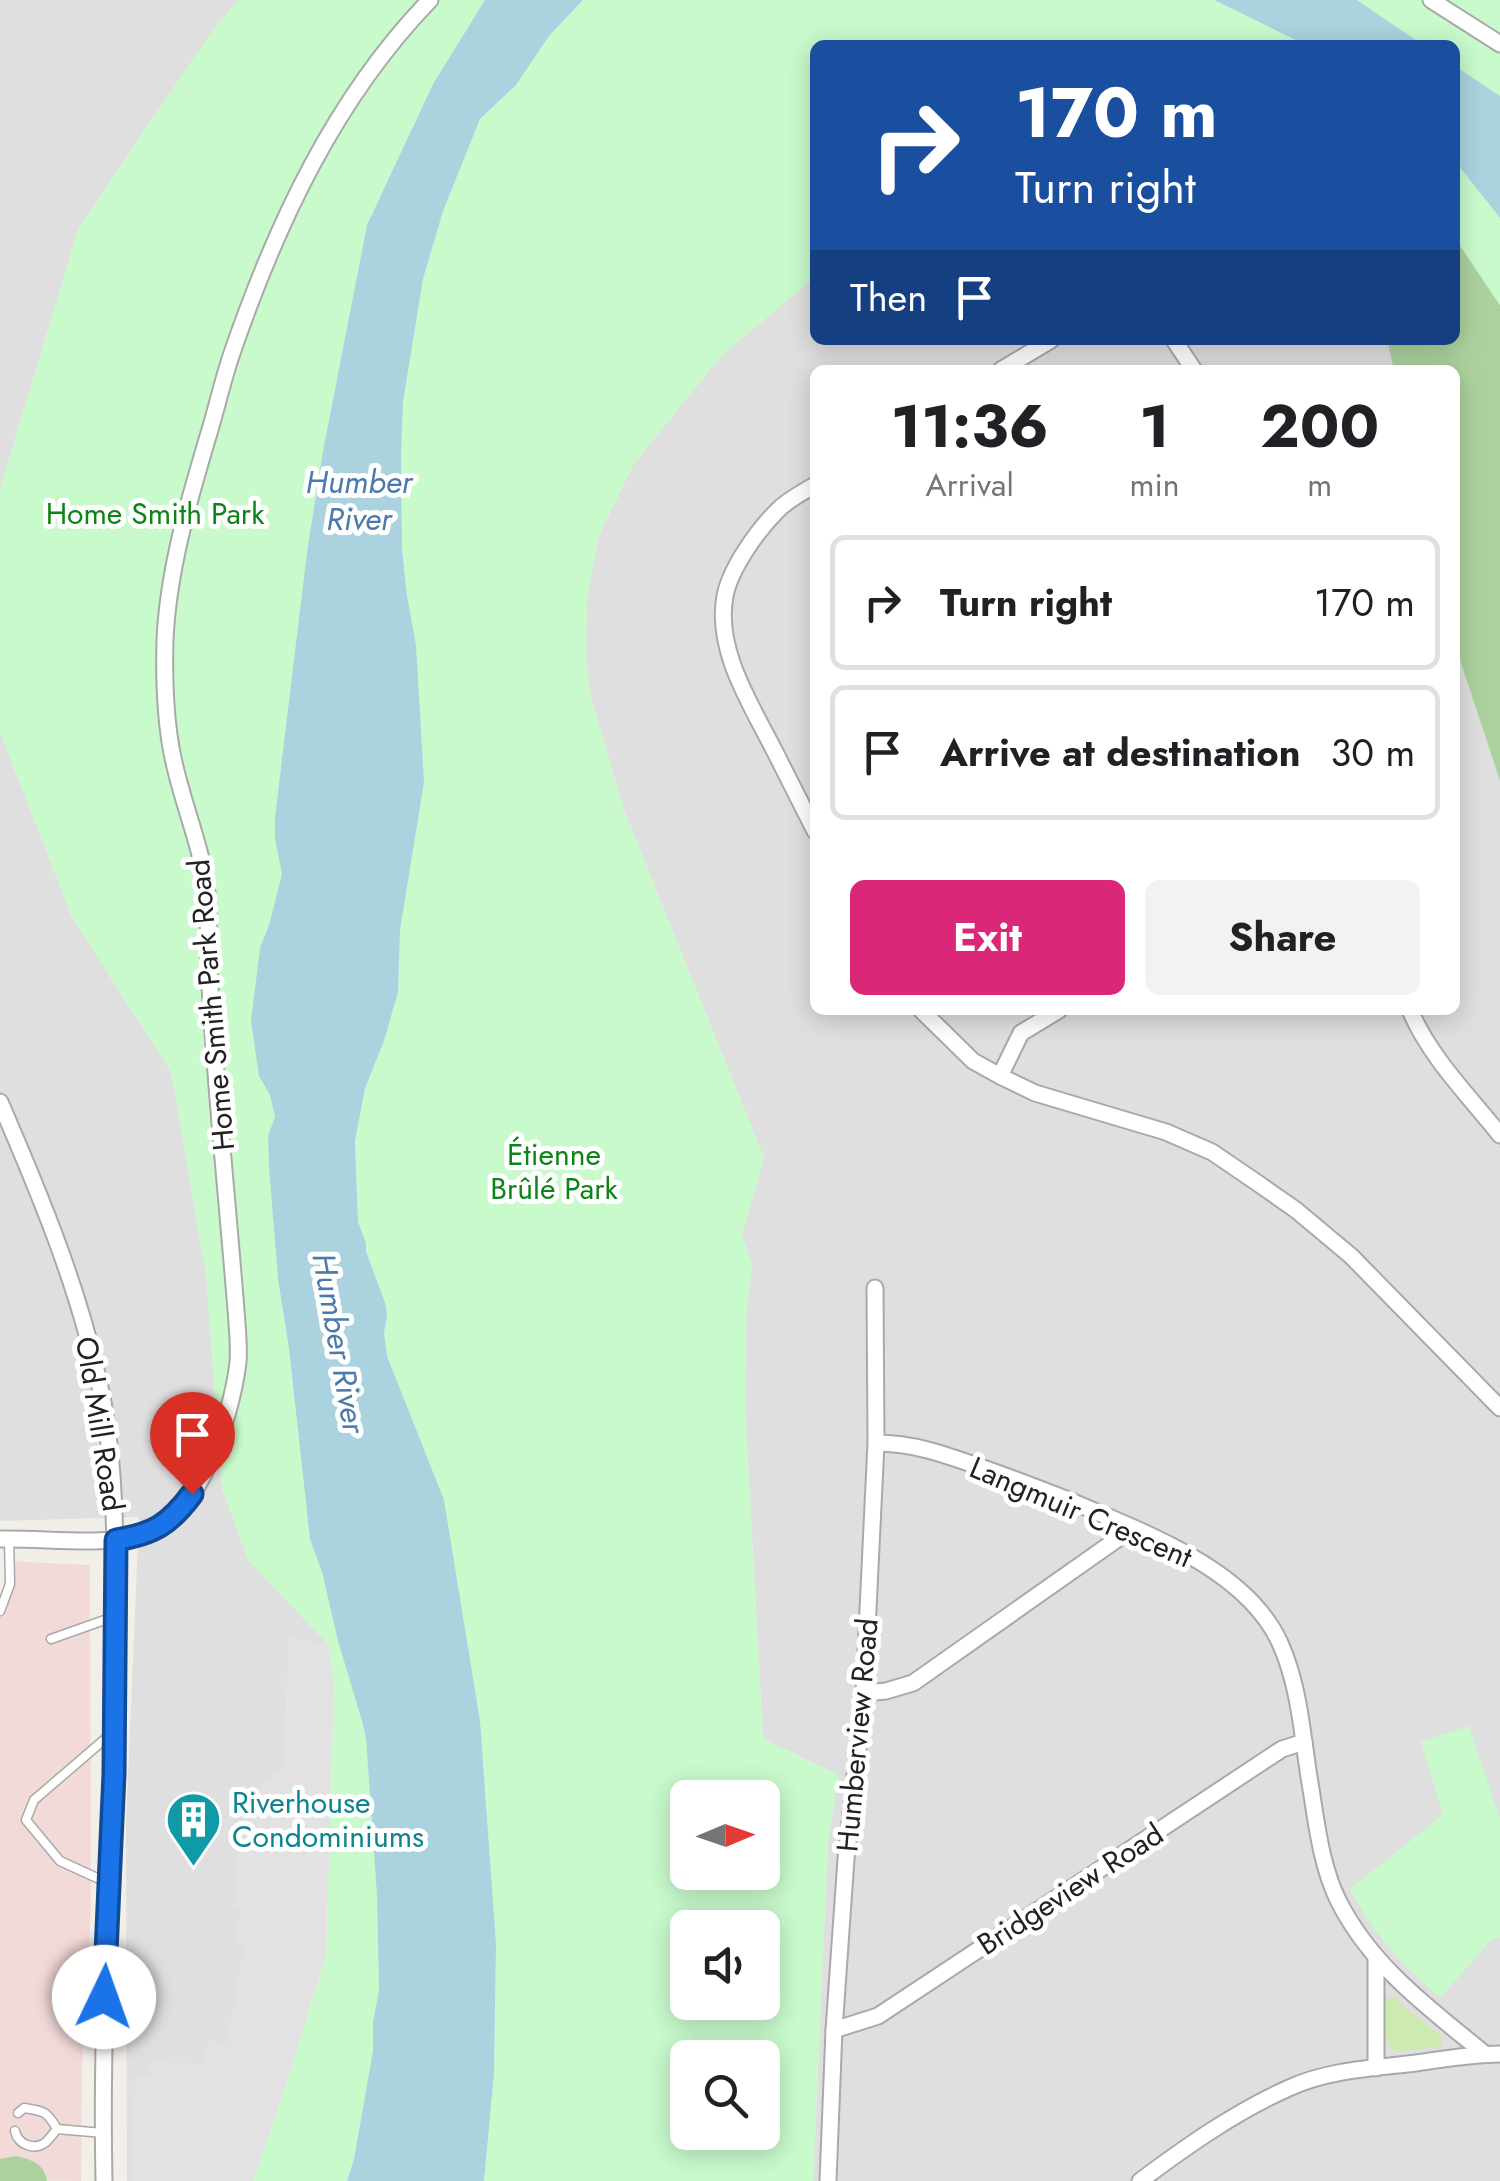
<!DOCTYPE html>
<html lang="en">
<head>
<meta charset="utf-8">
<style>
  body { margin:0; font-family:Jost,sans-serif; background:#f2f2f2; color:#202124; height:100vh; display:flex; flex-direction:column; font-size:38px; white-space:nowrap }
  * { box-sizing:border-box; margin:0 }
  p { font-size:32px; color:#757577 }
  .icon { flex:none; width:55px; height:55px; fill:none; stroke:currentColor; stroke-width:2; stroke-linecap:round; stroke-linejoin:round }
  .map { position:relative; flex:1; overflow:hidden }
  .details { position:absolute; left:810px; top:365px; width:650px; height:650px; display:flex; flex-direction:column; background:#fff; border-radius:15px; box-shadow:0 5px 25px #0003 }
  .details>* { flex:none }
  .hud { position:absolute; left:810px; top:40px; width:650px; height:305px; border-radius:15px; box-shadow:0 5px 25px #0003; background:#1a4fa0; color:#fff; overflow:hidden }
  .needle { width:65px; rotate:88deg }
  .tools { position:absolute; left:670px; top:1780px; display:grid; gap:20px }
  .tools a { display:grid; place-items:center; width:110px; height:110px; border-radius:15px; background:#fff; box-shadow:0 5px 25px #0003; font-size:50px }
  .pin { position:absolute; display:grid; place-items:center; width:85px; height:85px; color:#fff; margin:-102px -42px; border-radius:50% 50% 50% 0; rotate:-45deg; box-shadow:0 0 10px #0007 }
  .pin .icon { rotate:45deg }
  .me { position:absolute; width:110px; margin:-55px; rotate:3deg; stroke-linejoin:round; filter:drop-shadow(0 0 8px #0008) }
  .turn { display:flex; align-items:center; gap:35px; height:210px; padding:0 40px; font-size:45px }
  .turn .icon { width:130px; height:130px; stroke-width:2.5 }
  .turn b { display:block; font-size:70px; line-height:85px }
  .then { display:flex; align-items:center; height:95px; padding:0 40px; background:#0003; gap:20px; font-size:38px }
  .eta { display:flex; justify-content:space-evenly; align-items:center; height:170px; text-align:center }
  .eta b { font-size:60px; font-weight:700; line-height:70px }
  .cta { display:flex; gap:20px; margin-top:auto; padding:20px 40px }
  .cta a { flex:1; height:115px; border-radius:15px; background:#db2777; color:#fff; font-size:40px; font-weight:700; line-height:115px; text-align:center }
  .cta a+a { background:#f2f2f2; color:#202124 }
  ul { padding:0; list-style:none }
  li { display:flex; align-items:center; gap:30px; height:135px; margin:0 20px 15px; padding:0 20px; border:5px solid #e0e0e0; border-radius:15px }
  li div { flex:1 }
  li b { display:block; font-size:38px }
  li em { font-style:normal }
  .map>svg:first-child { display:block }
  .residential { fill:#e0dfdf }
  .commercial { fill:#f2dad9 }
  .grass { fill:#cdebb0 }
  .forest { fill:#add19e }
  .park { fill:#c8facc; fill-rule:evenodd }
  .parking { fill:#e2e2e2 }
  .water { fill:#aad3df }
  .lines { fill:none; stroke-linecap:round; stroke-linejoin:round }
  .lane-casing { stroke:#a9a9a9; stroke-width:11 }
  .street-casing { stroke:#a9a9a9; stroke-width:19 }
  .lane { stroke:#fff; stroke-width:8 }
  .street { stroke:#fff; stroke-width:15 }
  .route-casing { stroke:#114b97; stroke-width:25 }
  .route { stroke:#1a73e8; stroke-width:18 }
  .labels { text-anchor:middle; dominant-baseline:central; stroke-width:10; stroke-linejoin:round; paint-order:stroke }
  .park-label { font-size:30px; fill:#0c8416; stroke:#fff }
  .street-label { font-size:30px; fill:#222; stroke:#fff }
  .culture-label { font-size:30px; fill:#0d838f; stroke:#fff; text-anchor:start }
  .water-label { font-size:32px; font-style:italic; fill:#4a7aab; stroke:#fff }
</style>
</head>
<body>
<div class="map">
<svg width="1500" height="2181" viewBox="0 0 1500 2181">
  <rect width="100%" height="100%" fill="#f2efe9"/>
  <g class="residential">
    <path d="M0 0H239L215 27 79 227 0 489Z"/>
    <path d="M815 277V340H1387L1389 344 1394 370H815V1010H1455V645L1500 781V2181H813L828 1842 839 1775 763 1739 745 1407 746 1317 752 1264 742 1235 764 1158 624 810 591 698 586 659 587 596 599 535 633 465 722 355Z"/>
    <path d="M0 732 72 917 171 1072 206 1273 222 1488 248 1560 328 1644 253 2181H127L126 1823 139 1517 0 1521Z"/>
  </g>
  <path class="commercial" d="M6 1561 90 1565 91 1912 82 2067 81 2181 0 2180V1605L7 1596Z"/>
  <path class="grass" d="M1389 1997 1397 1998 1402 2005 1442 2037V2046L1399 2052 1391 2050 1386 2040 1384 2001Z"/>
  <g class="forest">
    <path d="M1455 238 1500 305V781L1455 645V370H1394L1387 340H1455Z"/>
    <path d="M16 2156C32 2160 44 2163 47 2181H0V2159Z"/>
  </g>
  <g class="park">
    <path d="M239 0H485L433 84 367 225 323 451 307 552 275 817V839L282 874 269 925 260 948 259 1076 270 1095 275 1117 268 1136 269 1167 278 1279 289 1349 310 1539 322 1572 366 1738 377 1896 379 1990 373 2022V2051L354 2159 347 2181H253L284 2091 326 1955 334 1685 328 1644 248 1560 222 1488 206 1273 171 1072 72 917 0 732V489L79 227 215 27Z"/>
    <path d="M583 0H1214L1306 45H815V277L722 355 633 465 599 535 587 596 586 659 591 698 624 810 764 1158 742 1235 752 1264 746 1317 745 1407 763 1739 839 1775 828 1842 813 2181H484L494 2074 496 1943 483 1758 443 1500 387 1356 384 1332 387 1316 358 1222 355 1141 365 1088 384 1041 398 992 407 596 402 549 401 455 403 402 423 279 443 211 480 119 516 85 549 36ZM688 1798H762V1872H688ZM688 1928H762V2002H688ZM688 2058H762V2132H688Z"/>
    <path d="M1357 0H1500V96L1455 66V45H1423Z"/>
    <path d="M1455 161 1500 218V305L1455 238Z"/>
    <path d="M1469 1726 1500 1818V1938L1492 1939 1440 1998C1403 1965 1372 1933 1350 1889L1443 1815 1421 1742Z"/>
  </g>
  <path class="parking" d="M288 1637 328 1644 334 1685 326 1955 284 2091 253 2181H132L135 2077H149L150 2062 201 2063 209 2038 224 2044 227 2041 244 1946 236 1943 240 1909 234 1907 237 1820 251 1819 252 1791 281 1769 284 1763Z"/>
  <g class="water">
    <path d="M485 0H583L549 36 516 85 480 119 443 211 423 279 403 402 401 455 402 549 407 596 416 645 424 782 400 930 398 992 384 1041 365 1088 355 1141 358 1222 366 1243V1251L385 1303 387 1316 384 1333 387 1356 444 1500 480 1721 496 1943 494 2074 484 2181H347L354 2159 373 2051V2022L379 1990 377 1896 366 1738 362 1721 338 1641 322 1572 310 1539 289 1349 278 1279 269 1167 268 1136 275 1117 270 1095 259 1076 251 1021 260 948 269 925 282 874 275 839V817L307 552 323 451 367 225 433 84Z"/>
    <path d="M1214 0H1357L1423 45H1306Z"/>
    <path d="M1455 66 1500 96V218L1455 161Z"/>
  </g>
  <g class="lines">
    <defs>
      <g id="lane">
        <path d="M0 1611 10 1584 9 1539"/>
        <path d="M51 1639 113 1617"/>
        <path d="M108 1883 60 1861 26 1820 34 1800 112 1733"/>
        <path d="M57 2129 103 2133"/>
        <path d="M15 2131C18 2145 35 2151 46 2142 50 2138 53 2134 57 2129 47 2111 44 2111 24 2108L18 2113"/>
      </g>
      <g id="street">
        <path d="M1431 0 1500 44"/>
        <path d="M1174 340 1194 370"/>
        <path d="M1001 370 1051 340"/>
        <path d="M815 485C802 493 787 500 777 511 757 531 730 569 725 596 715 649 750 703 773 748 787 776 801 803 815 831"/>
        <path d="M921 1010 973 1061 1000 1076 1035 1093 1166 1132 1212 1152 1256 1182 1296 1210 1351 1256 1500 1408"/>
        <path d="M1410 1010C1429 1056 1469 1096 1500 1135"/>
        <path d="M1000 1076 1021 1033 1059 1010"/>
        <path d="M0 1102C42 1199 83 1298 103 1402 117 1480 115 1558 115 1636 115 1818 100 1999 104 2181"/>
        <path d="M876 1443C916 1443 949 1456 986 1469 1014 1479 1043 1490 1071 1501 1142 1532 1246 1568 1280 1643 1299 1685 1302 1732 1309 1777 1316 1817 1320 1865 1339 1902 1372 1967 1430 2009 1485 2054"/>
        <path d="M0 1539C46 1538 95 1546 140 1536 199 1522 232 1415 238 1362 239 1349 238 1336 237 1323 228 1205 215 1087 209 968 207 943 210 918 207 893 202 845 181 801 172 753 165 717 164 677 165 640 168 570 189 500 209 433 217 407 223 379 232 353 276 225 335 98 430 0"/>
        <path d="M864 1693 886 1691 913 1683 1133 1528"/>
        <path d="M1376 1959V2068"/>
        <path d="M834 2030 878 2016 1282 1749 1304 1742"/>
        <path d="M828 2181 834 2030 846 1859 864 1693 876 1443 875 1288"/>
        <path d="M1140 2181C1187 2146 1235 2112 1289 2088 1328 2070 1374 2068 1416 2063 1444 2059 1472 2054 1500 2054"/>
      </g>
    </defs>
    <use href="#lane" class="lane-casing"/>
    <use href="#street" class="street-casing"/>
    <use href="#lane" class="lane"/>
    <use href="#street" class="street"/>
  </g>
  <g class="lines">
    <defs>
      <path id="route" d="M104 1997 114 1774 116 1540C153 1534 169 1525 192 1494"/>
    </defs>
    <use href="#route" class="route-casing"/>
    <use href="#route" class="route"/>
  </g>
  <defs>
    <symbol id="building-pin" viewBox="-11 -11 22 30"><path d="M0 17L-7.5 6A9.5 9.5 0 1 1 7.5 6Z" fill="#0f9aa8" stroke="#fff"/><path d="M-4-6H4V6H1V3H-1V6H-4ZM-2.5-4.3h1.7v1.8h-1.7ZM.8-4.3h1.7v1.8H.8ZM-2.5-1h1.7V.8h-1.7ZM.8-1h1.7V.8H.8Z" fill="#fff"/></symbol>
  </defs>
  <g fill-rule="evenodd">
    <use href="#building-pin" x="162" y="1788" width="63" height="86"/>
  </g>
  <g class="labels">
    <g class="park-label">
      <text x="155" y="513">Home Smith Park</text>
      <text x="554" y="1154">Étienne<tspan x="554" dy="34">Brûlé Park</tspan></text>
    </g>
    <g class="street-label">
      <text transform="translate(211 1005) rotate(-95)">Home Smith Park Road</text>
      <text transform="translate(100 1424) rotate(81)">Old Mill Road</text>
      <text transform="translate(1081 1512) rotate(23)">Langmuir Crescent</text>
      <text transform="translate(857 1735) rotate(-85)">Humberview Road</text>
      <text transform="translate(1070 1889) rotate(-33)">Bridgeview Road</text>
    </g>
    <g class="culture-label">
      <text x="232" y="1802">Riverhouse<tspan x="232" dy="34">Condominiums</tspan></text>
    </g>
    <g class="water-label">
      <text x="359" y="482">Humber<tspan x="359" dy="37">River</tspan></text>
      <text transform="translate(339 1343) rotate(80)">Humber River</text>
    </g>
  </g>
</svg>
<div class="tools">
<a><svg class="needle" viewBox="-14 -14 28 28"><path d="M0-13l5 13h-10z" fill="#e53935"/><path d="M0 13l5-13h-10z" fill="#757577"/></svg></a>
<a><svg class="icon" aria-label="sound" viewBox="0 0 24 24"><path d="M4 9h4l5-4v14l-5-4H4zM17 9q2 3 0 6"/></svg></a>
<a><svg class="icon" aria-label="search" viewBox="0 0 24 24"><circle cx="10" cy="10" r="6"/><path d="M15 15l6 6"/></svg></a>
</div>
<div class="pin" style="left:192px;top:1494px;background:#d93025"><svg class="icon" aria-label="arrive" viewBox="0 0 24 24"><path d="M6 21V4h12l-3 4 3 4H6"/></svg></div>
<svg class="me" style="left:104px;top:1997px" viewBox="-20 -20 40 40"><circle r="19" fill="#fff"/><path d="M0-13L10 11 0 6-10 11z" fill="#1a73e8"/></svg>
<div class="hud">
<div class="turn"><svg class="icon" aria-label="right" viewBox="0 0 24 24"><path d="M7 20v-9h11M14 6l5 5-5 5"/></svg><div><b>170 m</b>Turn right</div></div>
<div class="then">Then<svg class="icon" aria-label="arrive" viewBox="0 0 24 24"><path d="M6 21V4h12l-3 4 3 4H6"/></svg></div>
</div>
<section class="details">
<div class="eta">
<div><b>11:36</b><p>Arrival</p></div>
<div><b>1</b><p>min</p></div>
<div><b>200</b><p>m</p></div>
</div>
<ul>
<li><svg class="icon" aria-label="right" viewBox="0 0 24 24"><path d="M7 20v-9h11M14 6l5 5-5 5"/></svg><div><b>Turn right</b></div><em>170 m</em></li>
<li><svg class="icon" aria-label="arrive" viewBox="0 0 24 24"><path d="M6 21V4h12l-3 4 3 4H6"/></svg><div><b>Arrive at destination</b></div><em>30 m</em></li>
</ul>
<div class="cta"><a>Exit</a><a>Share</a></div>
</section>
</div>
</body>
</html>
